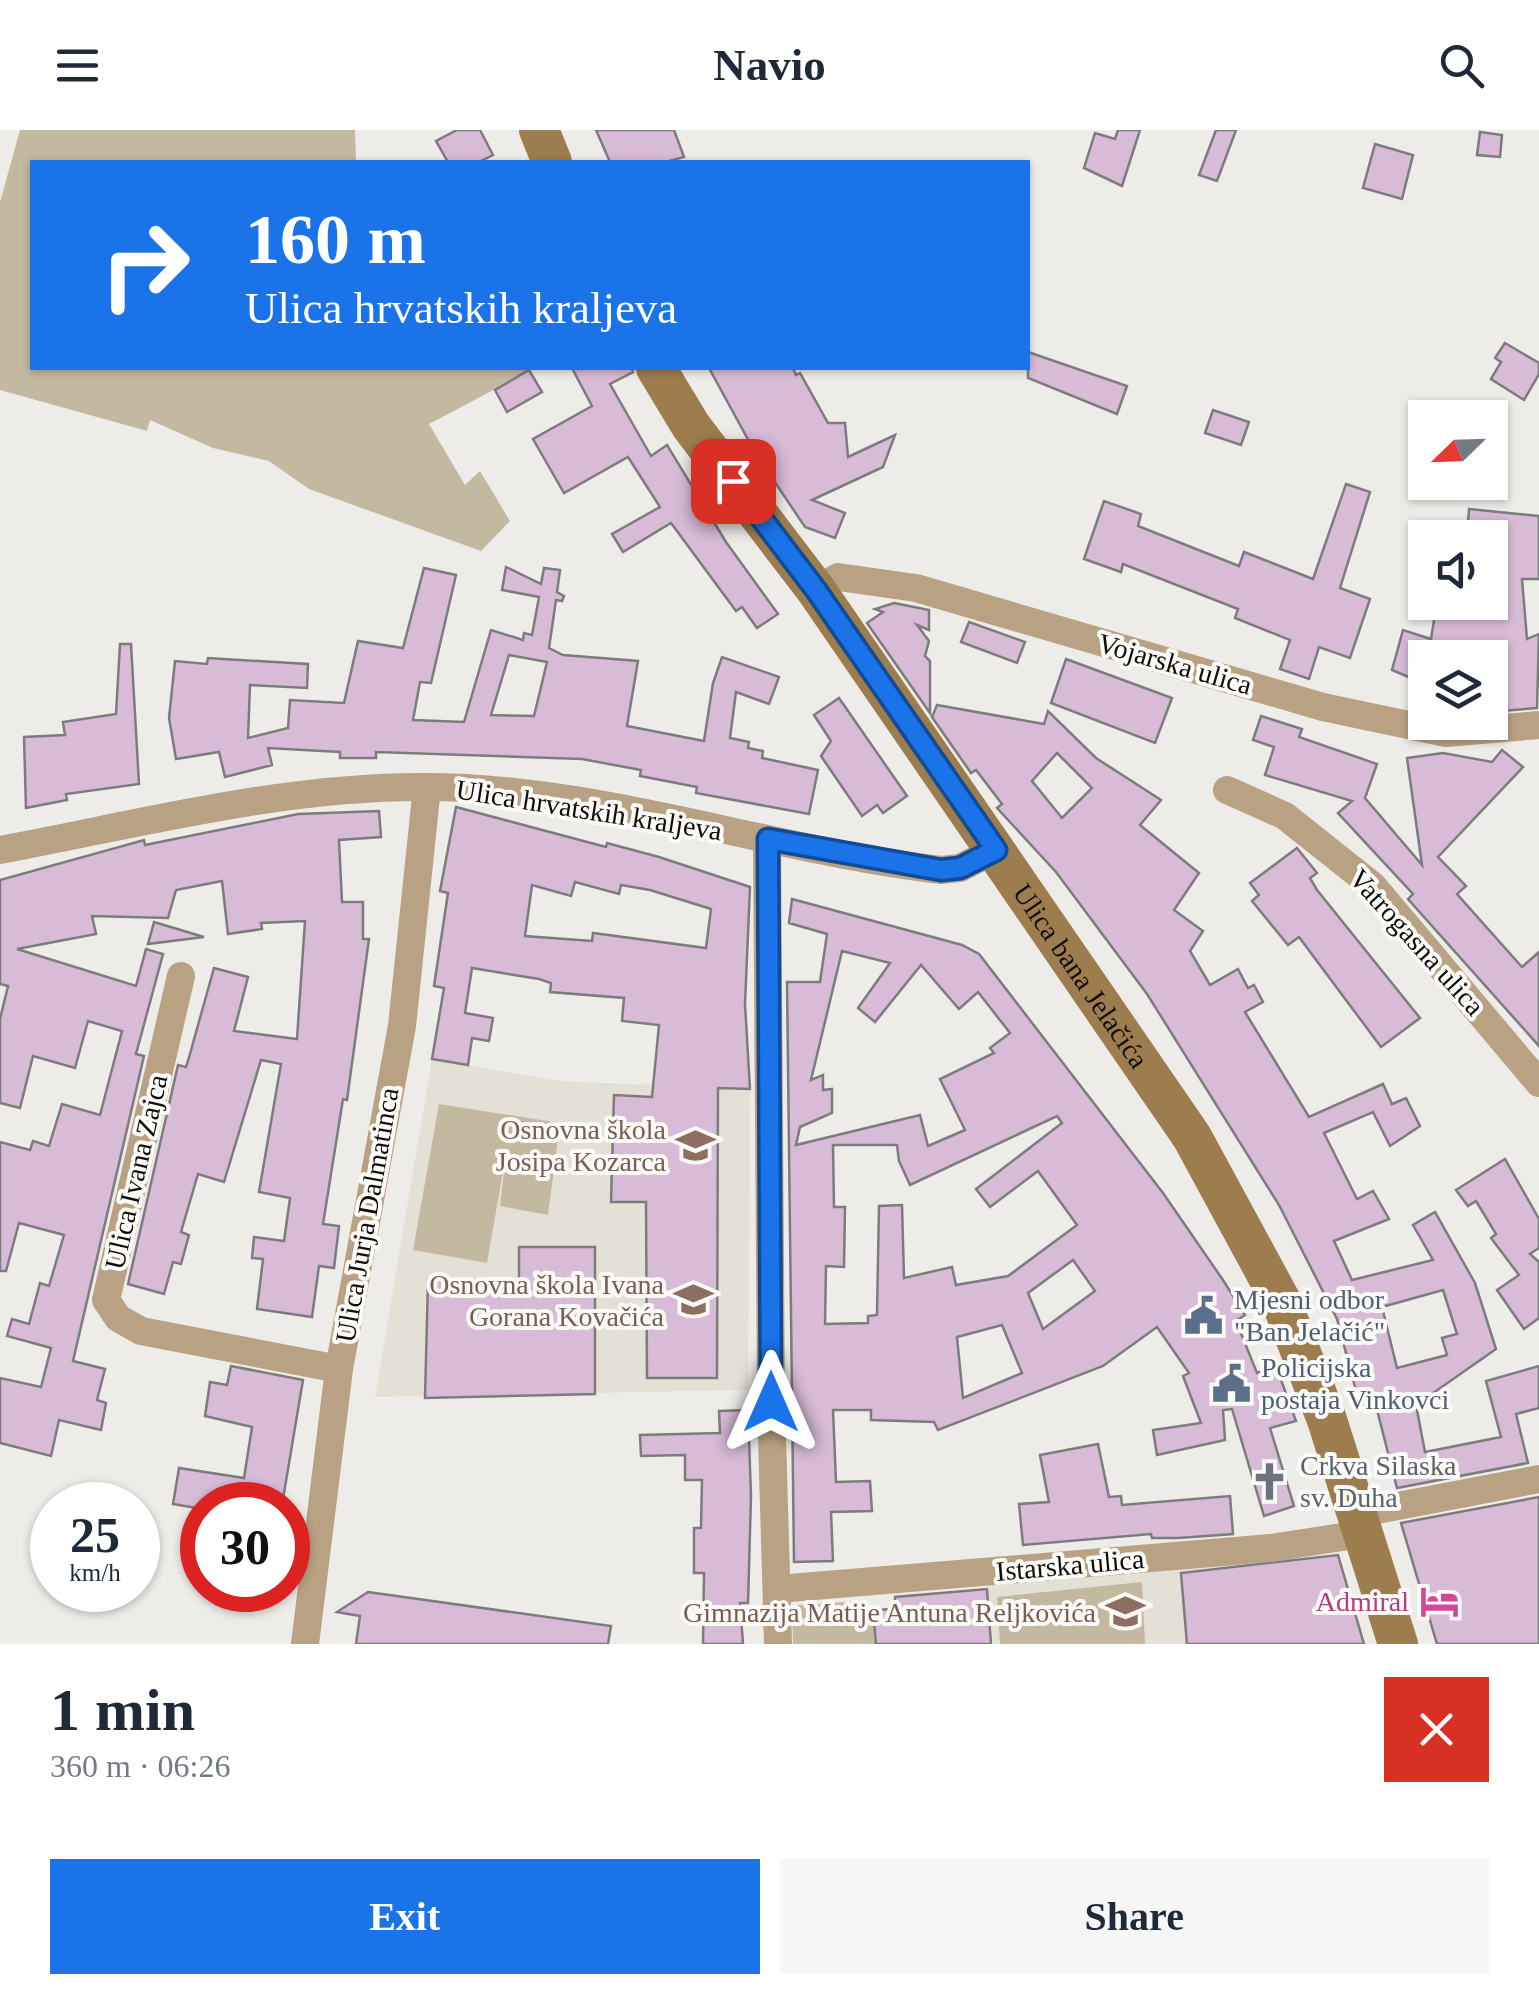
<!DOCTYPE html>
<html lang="en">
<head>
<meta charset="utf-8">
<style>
  body { margin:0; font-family:Georgia,serif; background:#f6f6f7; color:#1f2937; height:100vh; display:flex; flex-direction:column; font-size:38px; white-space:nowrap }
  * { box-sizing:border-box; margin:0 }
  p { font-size:32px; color:#747a83 }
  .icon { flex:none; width:55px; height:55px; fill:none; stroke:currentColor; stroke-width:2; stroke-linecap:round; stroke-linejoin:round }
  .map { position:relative; height:1514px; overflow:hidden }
  .side { display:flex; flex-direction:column; background:#fff; flex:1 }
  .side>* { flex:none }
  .banner { position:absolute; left:30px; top:30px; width:1000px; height:210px; border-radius:0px; box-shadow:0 2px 8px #0004; background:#1a73e8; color:#fff; overflow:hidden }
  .needle { width:65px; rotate:247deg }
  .controls { position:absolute; left:1408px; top:270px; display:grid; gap:20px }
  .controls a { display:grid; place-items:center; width:100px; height:100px; border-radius:0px; background:#fff; box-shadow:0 2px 8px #0004; font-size:50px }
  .speed { position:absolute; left:30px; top:1352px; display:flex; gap:20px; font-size:50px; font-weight:700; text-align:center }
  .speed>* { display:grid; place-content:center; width:130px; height:130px; border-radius:50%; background:#fff; box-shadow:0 2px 8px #0004; line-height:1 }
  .speed small { font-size:25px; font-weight:400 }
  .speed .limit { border:15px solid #d22; background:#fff; color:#111 }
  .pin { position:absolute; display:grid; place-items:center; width:85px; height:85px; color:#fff; margin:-42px; border-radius:20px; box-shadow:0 5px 15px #0006 }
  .me { position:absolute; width:110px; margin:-55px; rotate:0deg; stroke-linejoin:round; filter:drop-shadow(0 0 8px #0008) }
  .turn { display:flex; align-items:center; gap:35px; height:210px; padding:0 50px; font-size:45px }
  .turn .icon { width:130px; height:130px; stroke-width:2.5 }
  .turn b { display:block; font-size:70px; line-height:85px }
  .round { display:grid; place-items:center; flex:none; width:105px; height:105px; border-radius:0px; background:#f6f6f7 }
  .head { display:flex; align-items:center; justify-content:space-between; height:170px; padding:0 50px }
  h1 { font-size:60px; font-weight:800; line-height:75px }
  .action { display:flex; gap:20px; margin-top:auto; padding:20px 50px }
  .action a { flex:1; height:115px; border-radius:0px; background:#1a73e8; color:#fff; font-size:40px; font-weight:800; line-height:115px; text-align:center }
  .action a+a { background:#f6f6f7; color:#1f2937 }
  header { display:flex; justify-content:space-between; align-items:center; height:130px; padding:0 50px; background:#fff; font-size:45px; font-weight:800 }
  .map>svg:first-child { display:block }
  .built { fill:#e5e0d6 }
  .green { fill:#c3b9a1 }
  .building { fill:#d7bbd7; stroke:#7e7b7e; stroke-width:2.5; fill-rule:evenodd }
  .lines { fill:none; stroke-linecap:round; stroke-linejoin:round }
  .street { stroke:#b8a283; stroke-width:28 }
  .secondary { stroke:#9d7d4e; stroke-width:40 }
  .route-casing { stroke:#114b97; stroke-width:25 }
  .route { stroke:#1a73e8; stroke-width:18 }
  .labels { text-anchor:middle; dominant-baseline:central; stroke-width:8; stroke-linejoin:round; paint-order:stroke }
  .street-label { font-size:28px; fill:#0f0e0d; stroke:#fbfaf6 }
  .education-label { font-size:28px; fill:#785e54; stroke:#fbfaf6; text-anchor:end }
  .service-label { font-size:28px; fill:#4e5e75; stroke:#fbfaf6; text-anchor:start }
  .worship-label { font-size:28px; fill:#5b616d; stroke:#fbfaf6; text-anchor:start }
  .hotel-label { font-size:28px; fill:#b23c85; stroke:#fbfaf6; text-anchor:end }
</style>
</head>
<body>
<header><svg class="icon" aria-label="menu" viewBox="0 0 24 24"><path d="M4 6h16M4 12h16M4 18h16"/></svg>Navio<svg class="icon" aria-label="search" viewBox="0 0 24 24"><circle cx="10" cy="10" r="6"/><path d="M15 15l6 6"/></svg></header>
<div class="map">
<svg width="1539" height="1514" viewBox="0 0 1539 1514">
  <rect width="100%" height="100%" fill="#eeece9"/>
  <g class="built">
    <path d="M432 929 559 951 750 959 748 1260 375 1267Z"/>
    <path d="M1257 1433 1264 1514H993L988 1449Z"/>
  </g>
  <g class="green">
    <path d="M20 0H355L356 32H32V238H535L429 294 465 355 480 341 510 391 481 421 309 359 269 331 213 318 150 290 147 301 0 260V72Z"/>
    <path d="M439 974 560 993 548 1085 500 1076 506 1024 487 1133 413 1120Z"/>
    <path d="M1142 1452 1145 1514H1000L997 1467Z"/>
    <path d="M863 1471 864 1480H873L876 1514H793L792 1486 798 1475Z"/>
  </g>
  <g class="building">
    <path d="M457 0H480L493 25 479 32H448L436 11Z"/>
    <path d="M596 0H674L684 27 666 32H610Z"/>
    <path d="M1118 0H1140L1122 56 1084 38 1095 3 1115 9Z"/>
    <path d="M1216 0H1236L1217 51 1199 45Z"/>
    <path d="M1480 2 1502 5 1500 27 1477 25Z"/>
    <path d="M1375 14 1413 25 1402 69 1363 58Z"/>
    <path d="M1505 213 1539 233V244L1524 270 1491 249 1501 232 1495 228Z"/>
    <path d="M1028 222 1127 256 1117 284 1028 248Z"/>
    <path d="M572 238H632L633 242 610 254 651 326 667 315 726 412 778 484 757 498 742 477 736 481 671 393 623 422 612 404 660 377 628 327 564 363 533 309 592 276Z"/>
    <path d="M709 238H793L796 245 800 243 828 293H845L848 327 895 305 883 337 812 370 845 383 835 408 805 397 756 324Z"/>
    <path d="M529 240 542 262 507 282 495 260Z"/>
    <path d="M1213 280 1249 292 1241 315 1205 303Z"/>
    <path d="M1346 354 1370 362 1340 458 1370 469 1350 528 1319 517 1309 549 1280 539 1290 510 1235 488 1238 479 1123 434 1121 442 1084 429 1104 371 1141 384 1138 396 1239 436 1244 422 1313 449Z"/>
    <path d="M1469 379 1539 386V449H1522L1527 509 1539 504 1537 578 1490 582V528H1425V554L1392 540 1403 500 1431 509 1437 472H1490V408H1467Z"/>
    <path d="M506 437 541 454 544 438 560 440 557 462 564 466 562 471 556 470 549 518 563 525 638 531 627 596 704 611 713 553 722 527 779 547 769 574 736 562 730 608 749 612 748 618 763 621 762 628 818 640 809 684 696 663 697 657 640 646 641 640 582 629 376 622V628H340V622L268 618 272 635 225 647 219 622 176 629 169 588 175 531 207 534 208 528 308 534 307 558 250 555 248 608 288 598 290 570 344 573 358 511 403 518 424 438 456 445 431 553 420 552 413 590 464 592 491 500 523 510 524 503 532 505 539 467 502 460ZM509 525 547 532 534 586 491 585Z"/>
    <path d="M894 473 929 480V500L917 495 929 511 925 526 930 531V583L867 493 883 482 875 479Z"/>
    <path d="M969 492 1025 512 1017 533 961 512Z"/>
    <path d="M120 514H131L139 654 66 664 67 670 26 678 24 607 65 605 63 592 116 584Z"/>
    <path d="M1066 529 1172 568 1155 613 1051 573Z"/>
    <path d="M839 568 907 666 883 683 877 675 862 686 821 626 831 611 814 585Z"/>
    <path d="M937 575 1044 594 1048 581 1096 628 1161 670 1140 695 1199 743 1174 780 1203 801 1190 821 1210 855 1238 839 1248 858 1254 855 1263 872 1245 882 1309 987 1383 954 1392 974 1406 968 1420 996 1390 1016 1373 982 1324 1003 1357 1069 1373 1061 1389 1089 1334 1111 1352 1150 1433 1130 1413 1095 1435 1082 1475 1153 1496 1219 1416 1275 1425 1322 1501 1307 1486 1251 1539 1236V1278L1516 1284 1528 1333 1397 1358 1375 1272 1360 1276 1337 1189 1279 1075 1147 864 1056 742 997 678 1002 674 976 640 971 643 932 587ZM1057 623 1092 658 1062 688 1032 651ZM1443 1160 1457 1204 1442 1208 1447 1225 1397 1238 1382 1177Z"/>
    <path d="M1261 586 1302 599 1299 607 1377 634 1365 668 1422 735 1407 628 1443 623 1492 632 1502 620 1523 637 1438 727 1466 756 1457 764 1522 837 1539 822V916L1408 769 1413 764 1338 683 1352 671 1265 645 1274 617 1253 610Z"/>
    <path d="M456 677 606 717 607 713 659 727 750 757 745 874 750 959 718 958 717 1248H647L646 1072H611L614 965 652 967 659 895 622 891 624 868 550 862 551 853 539 849 472 838 465 883 493 888 489 911 472 908 468 935 432 929 444 858 434 856 448 763 440 761ZM575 752 619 764 621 755 650 760 711 779 706 818 593 803 592 811 525 806 532 755 571 766Z"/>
    <path d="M379 681 381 707 339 710 342 772H363V809H369L347 970 343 969 323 1094 339 1096 334 1138 319 1136 312 1187 257 1179 263 1129 252 1128 254 1107 284 1111 290 1068 259 1062 281 934 261 930 224 1052 198 1044 181 1102 189 1105 181 1134 173 1132 164 1164 128 1154 178 935 186 937 188 931 214 838 248 847 234 901 297 909 305 791 261 793 262 799 228 804 222 751 176 760 168 788 92 786 96 804 17 819 136 856 146 819 163 824 136 924 144 926 73 1231 105 1239 97 1270 106 1273 101 1300 59 1290 51 1326 0 1313V1248L41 1257 51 1218 7 1206 12 1189 29 1194 40 1153 49 1156 64 1105 19 1093 6 1141H0V1012L30 1020 33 1011 49 1016 62 974 100 985 122 901 88 891 75 938 33 926 20 978 0 973V889L8 856 0 854V750L144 710 145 715 298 684Z"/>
    <path d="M1297 718 1317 743 1310 748 1317 760 1420 888 1381 917 1299 807 1288 815 1252 771 1259 765 1250 753Z"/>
    <path d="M792 769 962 815 979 824 1163 1063 1223 1150 1245 1185 1236 1191 1257 1243 1276 1236 1296 1291 1270 1298 1294 1376 1264 1386 1232 1279 1223 1280 1225 1310 1157 1325 1153 1300 1201 1293 1183 1246 1189 1243 1157 1197 1103 1236 938 1300 934 1292 871 1290V1280H833L836 1352 870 1351 872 1381 831 1382 833 1431 794 1432 787 852H820L827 804 789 793ZM842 821 890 833 858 878 875 892 921 835 959 879 978 862 1010 903 990 918 994 923 940 949 965 1000 928 1016 920 985 796 1015 800 997 832 983V959L823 960V945L811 950ZM1057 986 1062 993 976 1059 990 1077 1038 1041 1077 1095 1008 1146 956 1155 952 1137 904 1148 902 1075 879 1076 877 1185 868 1186V1193L825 1194 826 1136 844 1137 845 1077H834L833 1015H897L899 1031 910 1055ZM1073 1130 1095 1161 1043 1199 1028 1163ZM1002 1195 1022 1243 963 1268 957 1207Z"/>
    <path d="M154 792 204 807 148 814Z"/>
    <path d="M1505 1029 1539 1089V1118L1530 1124 1539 1132V1188L1524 1199 1497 1160 1519 1145 1491 1108 1496 1104 1476 1071 1468 1076 1456 1060Z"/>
    <path d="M519 1117H595V1264L425 1268 428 1150H519Z"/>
    <path d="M231 1236 303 1250 282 1375H202V1379L173 1374 179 1338 244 1348 252 1297 205 1286 210 1252 227 1255Z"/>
    <path d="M748 1280 751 1366 748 1473H740L743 1514H703L704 1443H694V1398H701L702 1350H685V1325L641 1326 640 1305 720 1303 719 1281Z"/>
    <path d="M1098 1314 1109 1367 1121 1366 1122 1375 1230 1366 1233 1404 1178 1408H1152L1151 1404 1023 1415 1019 1374 1049 1372 1040 1325Z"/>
    <path d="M1539 1367V1514H1437L1401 1393Z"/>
    <path d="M1338 1425 1364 1514H1187L1181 1443Z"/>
    <path d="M987 1459 991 1514H876L873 1480 895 1479V1467Z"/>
    <path d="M368 1462 611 1496 608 1514H356L360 1486 337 1482Z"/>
  </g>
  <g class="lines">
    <g class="street">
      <path d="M816 460 838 447 916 458 1323 577 1446 603 1539 595"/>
      <path d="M1227 660 1285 686 1373 756 1539 953"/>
      <path d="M767 709 771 1272 778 1514"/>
      <path d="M0 720C139 694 283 656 426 657 600 657 769 720 941 740L960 738 995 720"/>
      <path d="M181 846 106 1170 118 1188 141 1201 339 1239"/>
      <path d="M1356 1384 1539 1349"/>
      <path d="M778 1459 1271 1418 1362 1404"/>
      <path d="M305 1514 339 1239 402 896 427 657"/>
    </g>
    <g class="secondary">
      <path d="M539 0 552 32"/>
      <path id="s1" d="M656 238 691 296 816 460 1192 1007 1281 1171 1327 1290 1398 1514"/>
    </g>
  </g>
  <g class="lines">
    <defs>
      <path id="route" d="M733 351 816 460 996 720 960 738 941 740 768 709 771 1272"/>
    </defs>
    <use href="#route" class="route-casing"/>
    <use href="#route" class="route"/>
  </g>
  <defs>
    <symbol id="school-bare" viewBox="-9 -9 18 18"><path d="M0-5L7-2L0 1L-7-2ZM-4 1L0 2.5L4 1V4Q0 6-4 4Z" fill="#8d6e63" stroke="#fbfaf6" stroke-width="2.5" paint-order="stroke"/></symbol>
    <symbol id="civic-bare" viewBox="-9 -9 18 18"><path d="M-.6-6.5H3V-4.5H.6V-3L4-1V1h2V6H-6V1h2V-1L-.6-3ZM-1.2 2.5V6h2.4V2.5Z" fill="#5c6f8a" stroke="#fbfaf6" stroke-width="2.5" paint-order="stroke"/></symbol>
    <symbol id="church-bare" viewBox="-9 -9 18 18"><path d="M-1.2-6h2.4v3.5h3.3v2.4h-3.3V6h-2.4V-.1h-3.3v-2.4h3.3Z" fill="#6b7280" stroke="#fbfaf6" stroke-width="2.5" paint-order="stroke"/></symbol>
    <symbol id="hotel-bare" viewBox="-9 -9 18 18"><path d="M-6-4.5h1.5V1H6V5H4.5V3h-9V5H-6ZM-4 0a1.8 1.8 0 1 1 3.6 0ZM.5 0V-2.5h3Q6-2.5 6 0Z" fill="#d1479c" stroke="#fbfaf6" stroke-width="2.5" paint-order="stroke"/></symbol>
  </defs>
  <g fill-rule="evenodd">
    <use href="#school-bare" x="668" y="988" width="55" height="55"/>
    <use href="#school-bare" x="666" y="1142" width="55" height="55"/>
    <use href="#civic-bare" x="1176" y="1158" width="55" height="55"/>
    <use href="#civic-bare" x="1204" y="1226" width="55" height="55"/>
    <use href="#church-bare" x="1242" y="1324" width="55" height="55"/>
    <use href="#hotel-bare" x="1412" y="1444" width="55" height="55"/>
    <use href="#school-bare" x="1098" y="1454" width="55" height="55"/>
  </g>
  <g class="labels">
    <g class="street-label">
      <text transform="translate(1175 534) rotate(16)">Vojarska ulica</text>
      <text transform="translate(589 680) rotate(9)">Ulica hrvatskih kraljeva</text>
      <text transform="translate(1417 812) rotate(48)">Vatrogasna ulica</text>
      <text stroke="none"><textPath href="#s1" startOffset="742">Ulica bana Jelačića</textPath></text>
      <text transform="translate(136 1042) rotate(-77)">Ulica Ivana Zajca</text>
      <text transform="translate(367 1085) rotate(-80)">Ulica Jurja Dalmatinca</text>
      <text transform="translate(1070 1435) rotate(-5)">Istarska ulica</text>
    </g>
    <g class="education-label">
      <text x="666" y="999">Osnovna škola<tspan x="666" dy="32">Josipa Kozarca</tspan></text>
      <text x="664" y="1154">Osnovna škola Ivana<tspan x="664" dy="32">Gorana Kovačića</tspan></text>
      <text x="1096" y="1482">Gimnazija Matije Antuna Reljkovića</text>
    </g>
    <g class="service-label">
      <text x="1234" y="1169">Mjesni odbor<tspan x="1234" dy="32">"Ban Jelačić"</tspan></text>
      <text x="1261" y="1237">Policijska<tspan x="1261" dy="32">postaja Vinkovci</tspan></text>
    </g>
    <g class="worship-label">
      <text x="1300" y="1335">Crkva Silaska<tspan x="1300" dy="32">sv. Duha</tspan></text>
    </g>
    <g class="hotel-label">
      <text x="1409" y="1471">Admiral</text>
    </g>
  </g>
</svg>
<div class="controls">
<a><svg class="needle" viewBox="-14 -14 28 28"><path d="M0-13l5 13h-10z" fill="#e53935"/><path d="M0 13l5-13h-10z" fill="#747a83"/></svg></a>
<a><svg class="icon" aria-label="sound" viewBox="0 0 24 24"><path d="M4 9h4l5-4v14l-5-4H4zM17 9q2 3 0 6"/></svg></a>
<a><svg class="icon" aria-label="layers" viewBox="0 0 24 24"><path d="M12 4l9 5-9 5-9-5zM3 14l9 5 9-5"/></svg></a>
</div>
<div class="speed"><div>25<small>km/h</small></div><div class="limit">30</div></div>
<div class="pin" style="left:733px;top:351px;background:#d93025"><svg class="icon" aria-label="arrive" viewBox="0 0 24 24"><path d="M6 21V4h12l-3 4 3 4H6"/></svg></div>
<svg class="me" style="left:771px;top:1272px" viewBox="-20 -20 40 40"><path d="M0-17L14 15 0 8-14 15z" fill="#1a73e8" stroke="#fff" stroke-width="4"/></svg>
<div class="banner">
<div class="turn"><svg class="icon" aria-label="right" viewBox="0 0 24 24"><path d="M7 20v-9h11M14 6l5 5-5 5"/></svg><div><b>160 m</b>Ulica hrvatskih kraljeva</div></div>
</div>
</div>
<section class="side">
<div class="head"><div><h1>1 min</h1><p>360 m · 06:26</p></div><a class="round" style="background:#d93025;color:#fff"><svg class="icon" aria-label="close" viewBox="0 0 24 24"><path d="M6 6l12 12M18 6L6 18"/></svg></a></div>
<div class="action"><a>Exit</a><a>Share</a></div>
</section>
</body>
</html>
